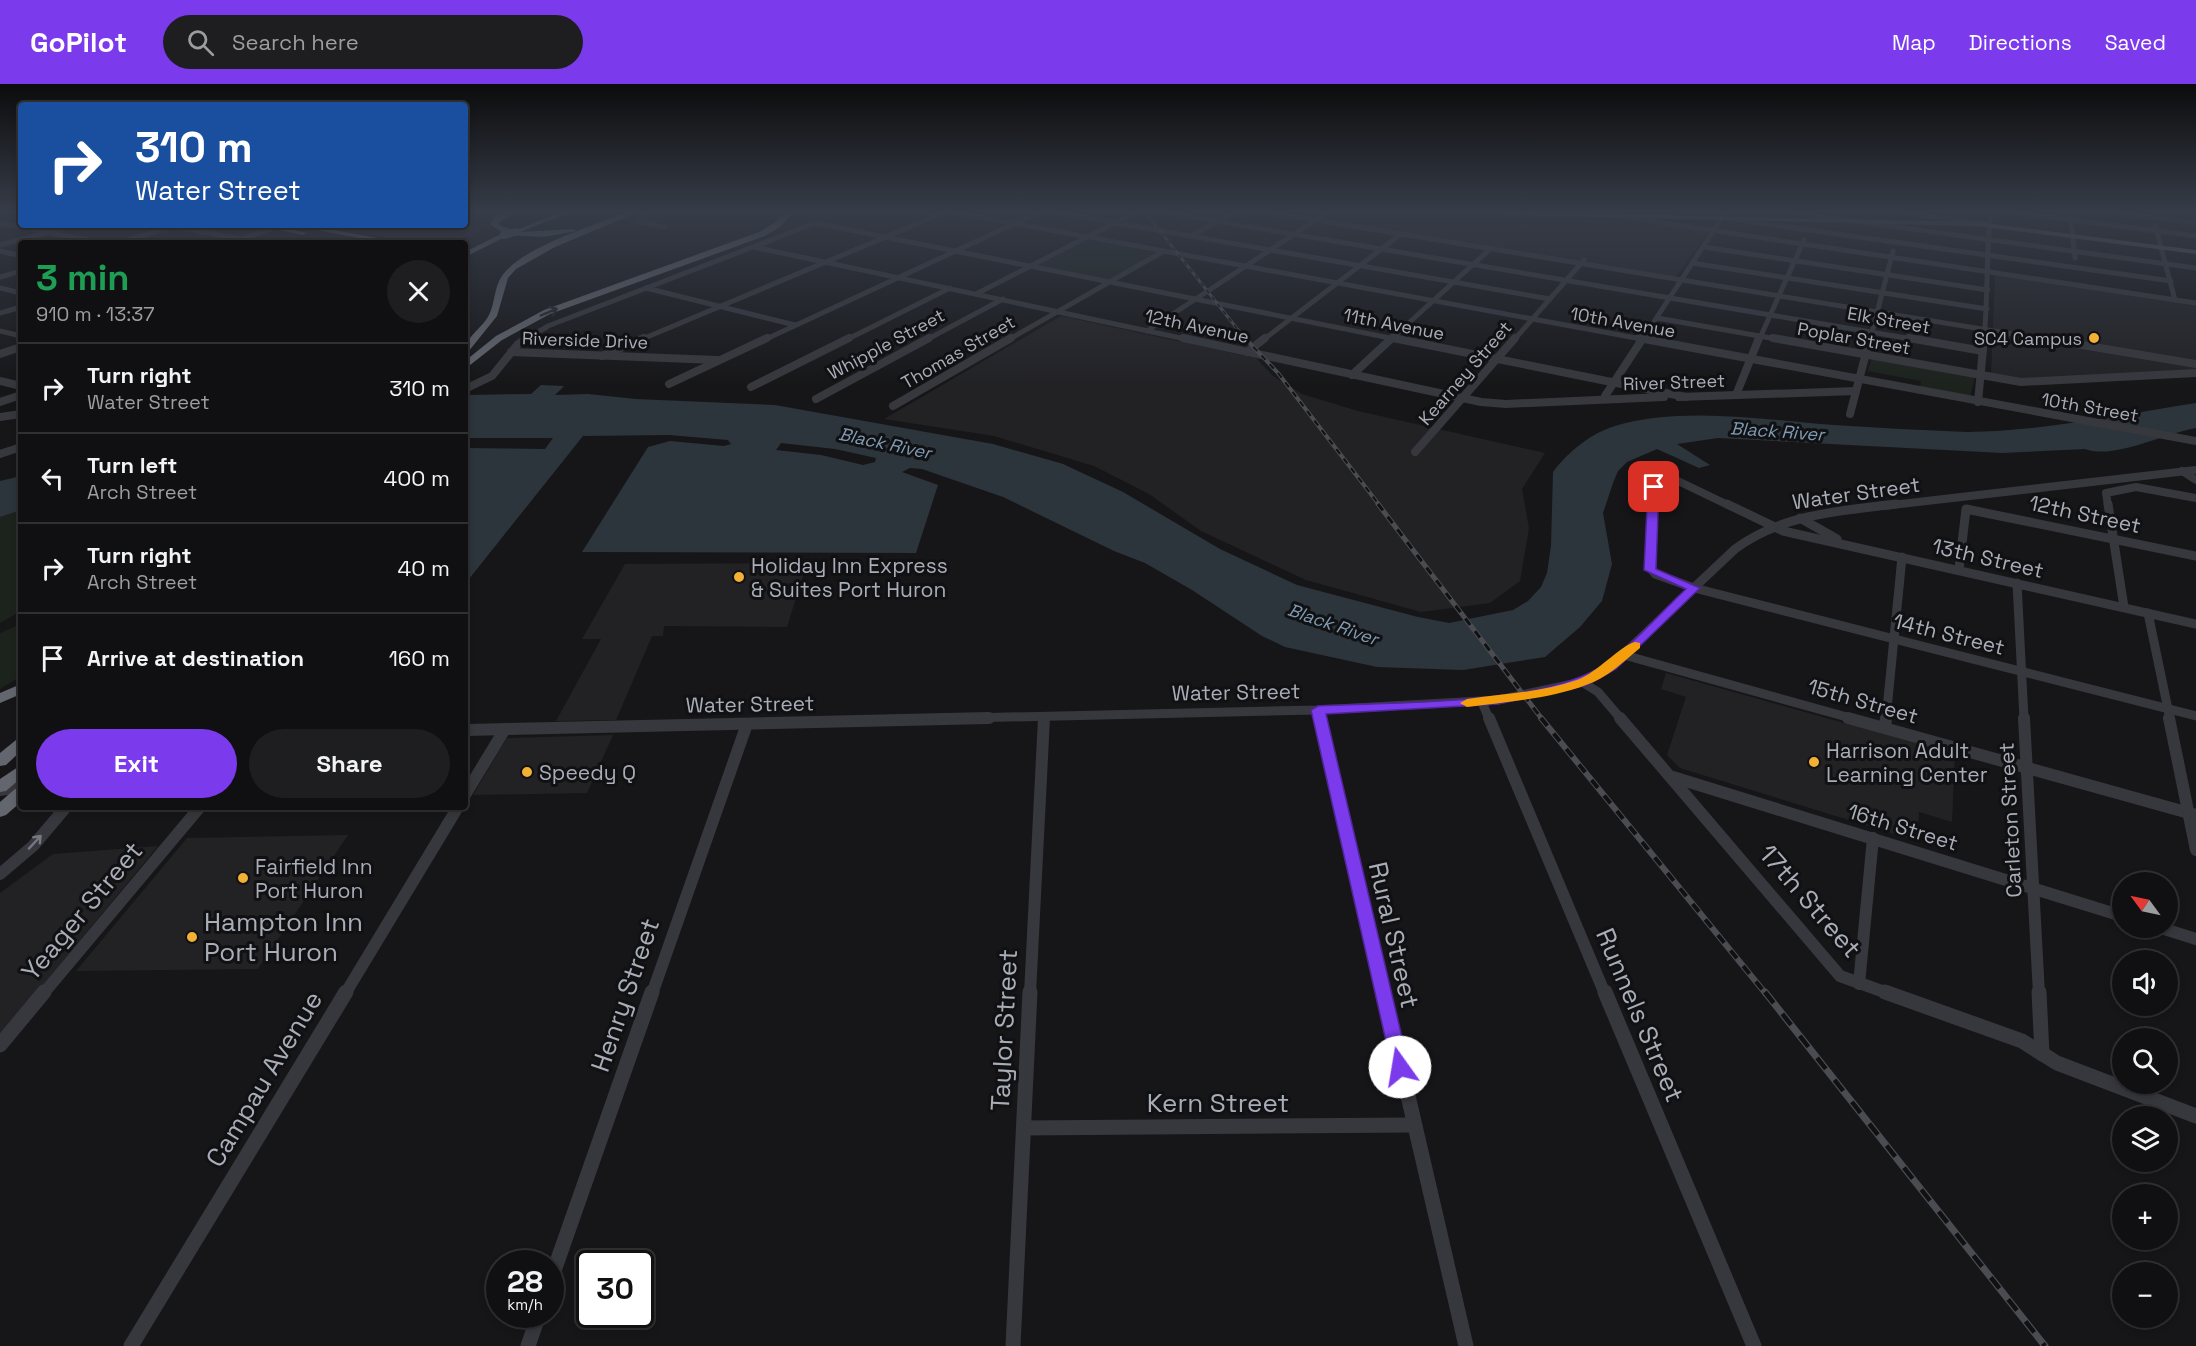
<!DOCTYPE html>
<html lang="en">
<head>
<meta charset="utf-8">
<style>
  body { margin:0; font-family:"Space Grotesk",sans-serif; background:#1e1e20; color:#f1f3f6; height:100vh; display:flex; flex-direction:column; font-size:22px; white-space:nowrap }
  * { box-sizing:border-box; margin:0 }
  p { font-size:20px; color:#9c9d9f }
  .icon { flex:none; width:33px; height:33px; fill:none; stroke:currentColor; stroke-width:2; stroke-linecap:round; stroke-linejoin:round }
  .map { position:relative; flex:1; overflow:hidden }
  .sheet { position:absolute; left:18px; top:156px; width:450px; height:570px; display:flex; flex-direction:column; background:#101012; border-radius:6px; box-shadow:0 3px 9px #0003,0 0 0 2px #303032 }
  .sheet>* { flex:none }
  .hud { position:absolute; left:18px; top:18px; width:450px; height:126px; border-radius:6px; box-shadow:0 3px 9px #0003,0 0 0 2px #303032; background:#1a4fa0; color:#fff; overflow:hidden }
  .needle { width:39px; rotate:303deg }
  .fabs { position:absolute; left:2112px; top:788px; display:grid; gap:12px }
  .fabs a { display:grid; place-items:center; width:66px; height:66px; border-radius:50%; background:#101012; box-shadow:0 3px 9px #0003,0 0 0 2px #303032; font-size:30px }
  .speed { position:absolute; left:486px; top:1166px; display:flex; gap:12px; font-size:30px; font-weight:700; text-align:center }
  .speed>* { display:grid; place-content:center; width:78px; height:78px; border-radius:50%; background:#101012; box-shadow:0 3px 9px #0003,0 0 0 2px #303032; line-height:1 }
  .speed small { font-size:15px; font-weight:400 }
  .speed .limit { border:3px solid #111; border-radius:9px; background:#fff; color:#111 }
  .pin { position:absolute; display:grid; place-items:center; width:51px; height:51px; color:#fff; margin:-26px; border-radius:12px; box-shadow:0 3px 9px #0006 }
  .me { position:absolute; width:66px; margin:-33px; rotate:347deg; stroke-linejoin:round; filter:drop-shadow(0 0 4px #0008) }
  .turn { display:flex; align-items:center; gap:21px; height:126px; padding:0 18px; font-size:27px }
  .turn .icon { width:78px; height:78px; stroke-width:2.5 }
  .turn b { display:block; font-size:42px; line-height:51px }
  .round { display:grid; place-items:center; flex:none; width:63px; height:63px; border-radius:32px; background:#1e1e20 }
  .head { display:flex; align-items:center; justify-content:space-between; height:102px; padding:0 18px }
  h1 { font-size:36px; font-weight:600; line-height:45px; color:#1e9e55 }
  .action { display:flex; gap:12px; margin-top:auto; padding:12px 18px }
  .action a { flex:1; height:69px; border-radius:36px; background:#7c3aed; color:#fff; font-size:24px; font-weight:600; line-height:69px; text-align:center }
  .action a+a { background:#1e1e20; color:#f1f3f6 }
  ul { padding:0; list-style:none }
  li { display:flex; align-items:center; gap:18px; height:90px; padding:0 18px; border-top:2px solid #303032 }
  li div { flex:1 }
  li b { display:block; font-size:22px }
  li em { font-style:normal }
  header { display:flex; align-items:center; gap:36px; box-sizing:border-box; height:84px; padding:0 30px; background:#7c3aed; color:#fff }
  header strong { font-size:28px }
  nav { display:flex; gap:33px; margin-inline-start:auto; font-size:21px }
  .search { width:420px; height:54px; background:#1e1e20; display:flex; align-items:center; gap:15px; box-sizing:border-box; padding:0 21px; border-radius:33px; color:#9c9d9f; font-size:22px }
  .map>svg:first-child { display:block }
  .built { fill:#222225 }
  .green { fill:#1c231d }
  .water { fill:#2c353c; fill-rule:evenodd }
  .lines { fill:none; stroke-linecap:round; stroke-linejoin:round }
  .minor-far4 { stroke:#37383d; stroke-width:5 }
  .minor-far3 { stroke:#37383d; stroke-width:8 }
  .minor-far2 { stroke:#37383d; stroke-width:9 }
  .minor-far1 { stroke:#37383d; stroke-width:12 }
  .minor { stroke:#37383d; stroke-width:15 }
  .major { fill:#53555c; fill-rule:evenodd }
  .highway { fill:#63666e; fill-rule:evenodd }
  .rail-far4-casing { stroke:#4a4c52; stroke-width:3 }
  .rail-far3-casing { stroke:#4a4c52; stroke-width:4 }
  .rail-far2-casing { stroke:#4a4c52; stroke-width:5 }
  .rail-far1-casing { stroke:#4a4c52; stroke-width:6 }
  .rail-casing { stroke:#4a4c52; stroke-width:7 }
  .rail-far4 { stroke:#111113; stroke-width:1.5; stroke-dasharray:4.5; stroke-linecap:butt }
  .rail-far3 { stroke:#111113; stroke-width:2; stroke-dasharray:6; stroke-linecap:butt }
  .rail-far2 { stroke:#111113; stroke-width:3; stroke-dasharray:8; stroke-linecap:butt }
  .rail-far1 { stroke:#111113; stroke-width:4; stroke-dasharray:10; stroke-linecap:butt }
  .rail { stroke:#111113; stroke-width:4.5; stroke-dasharray:14; stroke-linecap:butt }
  .highway-bridge { stroke:#63666e; stroke-width:8 }
  .oneway { stroke:#26262a }
  .oneway2 { stroke:#757881 }
  .route { fill:#7c3aed; stroke:#51269a; stroke-width:1.5 }
  .slow { fill:#f59e0b }
  .poi-dot { fill:#f2b134; stroke:#111113; stroke-width:2 }
  .labels { text-anchor:middle; dominant-baseline:central; stroke-width:6; stroke-linejoin:round; paint-order:stroke }
  .far-street-label { font-size:18px; fill:#a8adb8; stroke:#111113 }
  .far-poi-label { font-size:18px; fill:#a8adb8; stroke:#111113; text-anchor:end }
  .far-water-label { font-size:18px; font-style:italic; fill:#7f9bb3; stroke:#111113 }
  .street-label { font-size:21px; fill:#a8adb8; stroke:#111113 }
  .poi-label { font-size:21px; fill:#a8adb8; stroke:#111113; text-anchor:start }
  .near-street-label { font-size:26px; fill:#a8adb8; stroke:#111113 }
  .near-poi-label { font-size:26px; fill:#a8adb8; stroke:#111113; text-anchor:start }
</style>
</head>
<body>
<header>
<strong>GoPilot</strong>
<div class="search"><svg class="icon" aria-label="search" viewBox="0 0 24 24"><circle cx="10" cy="10" r="6"/><path d="M15 15l6 6"/></svg>Search here</div>
<nav><a>Map</a><a>Directions</a><a>Saved</a></nav>
</header>
<div class="map">
<svg width="2196" height="1262" viewBox="0 0 2196 1262">
  <rect width="100%" height="100%" fill="#161618"/>
  <g class="built">
    <path d="M465 126H508L472 152 443 159 414 158 317 141H465Z"/>
    <path d="M1335 129 1368 130 1370 137 1382 138 1394 131 1612 134 1708 148 1676 193 1335 138 1339 134 1330 133Z"/>
    <path d="M1995 191 2196 220V287L2032 297 1991 291Z"/>
    <path d="M1061 232 1256 274 1273 292 1302 310 1358 327 1545 369 1522 405 1529 444 1520 497 1490 519 1421 528 1306 496 1201 447 1149 410 1094 382 994 352 884 335Z"/>
    <path d="M807 479 787 543 664 542 663 552H652L616 636 556 637 601 555H582L625 480Z"/>
    <path d="M1666 589 1955 670 1952 738 1919 728 1917 757 1680 684 1667 671 1686 613 1661 605Z"/>
    <path d="M613 651 587 709 473 711 507 654Z"/>
    <path d="M348 751 258 885 76 887 187 754Z"/>
    <path d="M158 762 0 953V809L53 770Z"/>
  </g>
  <g class="green">
    <path d="M1447 126H1725L1721 132Z"/>
    <path d="M1087 156 1158 169 1110 196 1036 182Z"/>
    <path d="M1872 274 1975 292 1970 314 1920 304 1921 297 1868 287Z"/>
    <path d="M21 426V527L0 539V433Z"/>
    <path d="M21 540V592L0 605V549Z"/>
  </g>
  <g class="water">
    <path d="M541 301 564 302 555 311 588 310 636 315 775 321 993 360 1063 380 1123 408 1220 465 1297 501 1418 533 1449 539 1513 526 1528 517 1541 503 1547 489 1551 462 1553 388C1568 368 1591 349 1615 342 1681 322 1766 336 1834 341 1878 344 1922 346 1967 348 2044 347 2119 331 2196 319V344C2166 349 2113 376 2085 365L2002 369 1718 354 1677 360 1710 381 1699 384 1657 365 1627 378 1618 387 1613 399 1603 429 1612 480 1602 517 1580 543 1545 573 1463 586 1377 583 1285 563 1262 552 1192 506 1145 479 1114 467 1003 413 922 385 910 384 902 388 938 401 916 469 582 468 648 363 670 357 724 362 731 360 728 356 669 351 583 352 465 500V364L545 365 553 354H465V311L531 310ZM781 359 835 365 876 374 875 378 863 381 821 371 776 366Z"/>
    <path d="M21 392V426L0 433V397Z"/>
  </g>
  <g class="lines">
    <g class="minor-far4">
      <path d="M941 126 1647 256"/>
      <path d="M1043 126 1550 215"/>
      <path d="M1151 126 1918 256"/>
      <path d="M1254 126 2049 256"/>
      <path d="M1773 126 2196 184"/>
      <path d="M1884 126 1986 140"/>
      <path d="M1994 126 2196 152"/>
      <path d="M2070 126 2075 174"/>
      <path d="M2096 126 2196 139"/>
      <path d="M1617 132 2196 219"/>
      <path d="M1731 135 2171 197"/>
      <path d="M637 137 665 143"/>
      <path d="M637 137 653 126"/>
      <path d="M0 139 103 159"/>
      <path d="M164 141 263 159"/>
      <path d="M2155 141 2175 216"/>
      <path d="M1191 152 1237 126"/>
      <path d="M244 154 274 144"/>
      <path d="M118 159 172 143"/>
      <path d="M0 161 76 141"/>
      <path d="M754 163 1190 256"/>
      <path d="M1704 163 1988 206"/>
      <path d="M0 167 21 172"/>
      <path d="M1692 179 1987 225"/>
      <path d="M0 193 21 187"/>
      <path d="M0 204 21 209"/>
      <path d="M646 204 795 241"/>
      <path d="M976 210 1140 126"/>
      <path d="M0 229 21 223"/>
      <path d="M1657 234 1782 256"/>
      <path d="M0 247 21 252"/>
      <path d="M1147 247 1331 126"/>
      <path d="M525 256 548 242 815 139 1400 256"/>
      <path d="M640 256 945 128"/>
      <path d="M764 256 1044 126"/>
      <path d="M846 256 950 204"/>
      <path d="M926 256 1003 215"/>
      <path d="M1008 256 1162 168"/>
      <path d="M1263 256 1401 150"/>
      <path d="M1390 256 1490 165"/>
      <path d="M1514 256 1584 176"/>
      <path d="M1642 256 1727 126"/>
      <path d="M1759 256 1804 156"/>
      <path d="M1870 256 1893 167"/>
      <path d="M1984 256C1988 212 1986 170 1991 126"/>
    </g>
    <g class="minor-far3">
      <path d="M1183 254 1481 318 1506 320 1664 313"/>
      <path d="M1393 254 1686 313"/>
      <path d="M1639 254 2196 357"/>
      <path d="M1773 254 2021 298 2196 289"/>
      <path d="M1909 254 1983 267"/>
      <path d="M2040 254 2196 280"/>
      <path d="M511 268 717 276"/>
      <path d="M1247 268 1265 254"/>
      <path d="M0 270 21 263"/>
      <path d="M602 272 644 254"/>
      <path d="M1352 291 1392 254"/>
      <path d="M0 297 21 302"/>
      <path d="M669 300 767 254"/>
      <path d="M751 303 849 254"/>
      <path d="M465 305 492 292 518 260 527 254"/>
      <path d="M1736 311 1759 254"/>
      <path d="M1679 313 1856 307"/>
      <path d="M816 315 929 254"/>
      <path d="M1607 315 1605 312 1643 254"/>
      <path d="M0 318 21 311"/>
      <path d="M1978 318 1984 254"/>
      <path d="M893 322 1011 254"/>
      <path d="M1850 330 1870 254"/>
      <path d="M0 333 21 330"/>
      <path d="M1415 368 1515 254"/>
      <path d="M0 370 21 363"/>
      <path d="M2182 387 2196 396"/>
      <path d="M1652 422 1653 405 1676 396 1730 422"/>
      <path d="M1883 422 2196 386"/>
      <path d="M2108 422 2106 409 2136 403 2196 414"/>
    </g>
    <g class="minor-far2">
      <path d="M1652 420 1650 483 1655 490 1694 504 2196 632"/>
      <path d="M1727 420 1783 447 2196 540"/>
      <path d="M2108 420 2124 523"/>
      <path d="M1800 434 1837 455"/>
      <path d="M1959 485 1966 425 2196 472"/>
      <path d="M2017 499 2024 635"/>
      <path d="M2148 529 2170 635"/>
      <path d="M1624 571 1854 635"/>
      <path d="M1582 598 1598 608 1621 635"/>
      <path d="M1482 618 1489 635"/>
      <path d="M1318 626 1320 635"/>
      <path d="M925 635 1318 626 1498 616 1582 598 1611 582 1735 465C1782 430 1840 427 1896 420"/>
      <path d="M1886 635 1902 473"/>
    </g>
    <g class="minor-far1">
      <path d="M1320 634 1384 910"/>
      <path d="M1489 634 1605 910"/>
      <path d="M1620 634 1840 892 1890 910"/>
      <path d="M1848 634 2196 731"/>
      <path d="M2024 634 2039 910"/>
      <path d="M2169 634 2196 766"/>
      <path d="M1885 643 1886 634"/>
      <path d="M465 646 989 634"/>
      <path d="M1673 693 2122 832"/>
      <path d="M0 706 21 703"/>
      <path d="M465 711 505 645"/>
      <path d="M0 790 33 762 66 723"/>
      <path d="M2158 843 2196 855"/>
      <path d="M1859 900 1873 754"/>
      <path d="M43 910 200 723"/>
      <path d="M345 910 458 723"/>
      <path d="M652 910 747 640"/>
      <path d="M1030 910 1044 634"/>
    </g>
    <g class="minor">
      <path d="M1384 908 1466 1262"/>
      <path d="M1605 908 1754 1262"/>
      <path d="M1885 908 2022 957 2057 979 2196 1032"/>
      <path d="M2039 908 2042 970"/>
      <path d="M0 961 44 908"/>
      <path d="M1024 1044 1413 1041"/>
      <path d="M550 1198 652 908"/>
      <path d="M131 1262 346 908"/>
      <path d="M528 1262 539 1230"/>
      <path d="M1013 1262 1030 908"/>
    </g>
    <g class="major">
      <path d="M1310 126H1413L1977 138 2196 166V170L1977 142Z"/>
      <path d="M278 141H288L274 146 271 144Z"/>
    </g>
    <g class="highway">
      <path d="M508 126H517L498 140 514 147 566 126H576L520 148 573 145 577 147 543 153 509 151 465 173V168L503 149 490 140 495 133Z"/>
      <path d="M633 126H643L555 163 516 185 508 194 497 232 468 268 465 269C465 252 482 245 489 231 495 219 494 203 502 192 521 163 600 139 633 126Z"/>
      <path d="M789 126H796L780 143 765 152 550 230 502 256 465 285V277L496 252 544 226 759 148 774 139Z"/>
      <path d="M255 141H271L307 149 303 151Z"/>
      <path d="M289 141H306L405 159H387Z"/>
      <path d="M21 600V610L0 619V609Z"/>
      <path d="M21 654V667L6 681 0 682V669L16 656Z"/>
      <path d="M21 681V694L6 707 0 708V695Z"/>
      <path d="M21 704V718L6 731 0 733V718L15 705Z"/>
    </g>
    <defs>
      <path id="rail-far4" d="M1145 128 1246 256"/>
      <path id="rail-far3" d="M1245 254 1278 289 1380 422"/>
      <path id="rail-far2" d="M1378 420 1542 635"/>
      <path id="rail-far1" d="M1541 634 1766 910"/>
      <path id="rail" d="M1765 908 2045 1262"/>
    </defs>
    <use href="#rail-far4" class="rail-far4-casing"/>
    <use href="#rail-far3" class="rail-far3-casing"/>
    <use href="#rail-far2" class="rail-far2-casing"/>
    <use href="#rail-far1" class="rail-far1-casing"/>
    <use href="#rail" class="rail-casing"/>
    <use href="#rail-far4" class="rail-far4"/>
    <use href="#rail-far3" class="rail-far3"/>
    <use href="#rail-far2" class="rail-far2"/>
    <use href="#rail-far1" class="rail-far1"/>
    <use href="#rail" class="rail"/>
    <path class="highway-bridge" d="M504 151 515 148"/>
  </g>
  <defs><path id="oneway-shaft" d="M-6 0H5M1.5-3L5.5 0L1.5 3" fill="none" stroke-width="1.6" stroke-linecap="round" stroke-linejoin="round" transform="scale(1.5)"/></defs>
  <use class="oneway" href="#oneway-shaft" transform="translate(549 228) rotate(-23)"/>
  <use class="oneway2" href="#oneway-shaft" transform="translate(35 758) rotate(-47)"/>
  <linearGradient id="sky" x2="0" y2="1"><stop stop-color="#0c0c0d"/><stop offset="0.42" stop-color="#363c48"/><stop offset="1" stop-color="#363c48" stop-opacity="0"/></linearGradient>
  <rect width="2196" height="303" fill="url(#sky)"/>
  <path class="route" d="M1654 400 1659 403 1656 485 1700 504 1616 585 1587 601 1498 620 1326 630 1409 983 1407 988 1400 991 1393 988 1311 626 1318 622C1394 618 1544 622 1605 580 1632 562 1661 528 1686 505L1644 486 1648 403Z"/>
  <path class="slow" d="M1635 558 1640 559V564C1623 578 1607 594 1586 601 1549 615 1506 618 1467 623L1460 619 1467 615C1503 610 1542 608 1577 596 1597 589 1621 561 1635 558Z"/>
  <g class="poi-dot">
    <circle cx="2094" cy="254" r="6"/>
    <circle cx="739" cy="493" r="6"/>
    <circle cx="1814" cy="678" r="6"/>
    <circle cx="527" cy="688" r="6"/>
    <circle cx="243" cy="794" r="6"/>
    <circle cx="192" cy="853" r="6"/>
  </g>
  <g class="labels">
    <g class="far-street-label">
      <text transform="translate(1889 236) rotate(10)">Elk Street</text>
      <text transform="translate(1623 238) rotate(10)">10th Avenue</text>
      <text transform="translate(1394 240) rotate(11)">11th Avenue</text>
      <text transform="translate(1197 242) rotate(12)">12th Avenue</text>
      <text transform="translate(1854 254) rotate(10)">Poplar Street</text>
      <text transform="translate(585 256) rotate(2)">Riverside Drive</text>
      <text transform="translate(886 260) rotate(-28)">Whipple Street</text>
      <text transform="translate(958 268) rotate(-30)">Thomas Street</text>
      <text transform="translate(1465 289) rotate(-49)">Kearney Street</text>
      <text transform="translate(1674 298) rotate(-2)">River Street</text>
      <text transform="translate(2090 323) rotate(10)">10th Street</text>
    </g>
    <g class="far-poi-label">
      <text x="2082" y="254">SC4 Campus</text>
    </g>
    <g class="far-water-label">
      <text transform="translate(1777 347) rotate(4)">Black River</text>
      <text transform="translate(885 359) rotate(12)">Black River</text>
      <text transform="translate(1333 540) rotate(19)">Black River</text>
    </g>
    <g class="street-label">
      <text transform="translate(1856 409) rotate(-8)">Water Street</text>
      <text transform="translate(2085 430) rotate(12)">12th Street</text>
      <text transform="translate(1988 474) rotate(13)">13th Street</text>
      <text transform="translate(1949 550) rotate(14)">14th Street</text>
      <text transform="translate(1236 608) rotate(-1)">Water Street</text>
      <text transform="translate(1863 617) rotate(16)">15th Street</text>
      <text transform="translate(750 620) rotate(-1)">Water Street</text>
      <text transform="translate(2010 736) rotate(-93)">Carleton Street</text>
      <text transform="translate(1903 743) rotate(17)">16th Street</text>
    </g>
    <g class="poi-label">
      <text x="751" y="481">Holiday Inn Express<tspan x="751" dy="24">&amp; Suites Port Huron</tspan></text>
      <text x="1826" y="666">Harrison Adult<tspan x="1826" dy="24">Learning Center</tspan></text>
      <text x="539" y="688">Speedy Q</text>
      <text x="255" y="782">Fairfield Inn<tspan x="255" dy="24">Port Huron</tspan></text>
    </g>
    <g class="near-street-label">
      <text transform="translate(1810 817) rotate(49)">17th Street</text>
      <text transform="translate(82 827) rotate(-50)">Yeager Street</text>
      <text transform="translate(1394 851) rotate(77)">Rural Street</text>
      <text transform="translate(625 911) rotate(-71)">Henry Street</text>
      <text transform="translate(1640 931) rotate(67)">Runnels Street</text>
      <text transform="translate(1004 946) rotate(-87)">Taylor Street</text>
      <text transform="translate(264 995) rotate(-59)">Campau Avenue</text>
      <text x="1218" y="1019">Kern Street</text>
    </g>
    <g class="near-poi-label">
      <text x="204" y="838">Hampton Inn<tspan x="204" dy="30">Port Huron</tspan></text>
    </g>
  </g>
</svg>
<div class="fabs">
<a><svg class="needle" viewBox="-14 -14 28 28"><path d="M0-13l5 13h-10z" fill="#e53935"/><path d="M0 13l5-13h-10z" fill="#9c9d9f"/></svg></a>
<a><svg class="icon" aria-label="sound" viewBox="0 0 24 24"><path d="M4 9h4l5-4v14l-5-4H4zM17 9q2 3 0 6"/></svg></a>
<a><svg class="icon" aria-label="search" viewBox="0 0 24 24"><circle cx="10" cy="10" r="6"/><path d="M15 15l6 6"/></svg></a>
<a><svg class="icon" aria-label="layers" viewBox="0 0 24 24"><path d="M12 4l9 5-9 5-9-5zM3 14l9 5 9-5"/></svg></a>
<a>+</a>
<a>−</a>
</div>
<div class="speed"><div>28<small>km/h</small></div><div class="limit">30</div></div>
<div class="pin" style="left:1654px;top:403px;background:#d93025"><svg class="icon" aria-label="arrive" viewBox="0 0 24 24"><path d="M6 21V4h12l-3 4 3 4H6"/></svg></div>
<svg class="me" style="left:1400px;top:983px" viewBox="-20 -20 40 40"><circle r="19" fill="#fff"/><path d="M0-13L10 11 0 6-10 11z" fill="#7c3aed"/></svg>
<div class="hud">
<div class="turn"><svg class="icon" aria-label="right" viewBox="0 0 24 24"><path d="M7 20v-9h11M14 6l5 5-5 5"/></svg><div><b>310 m</b>Water Street</div></div>
</div>
<section class="sheet">
<div class="head"><div><h1>3 min</h1><p>910 m · 13:37</p></div><a class="round"><svg class="icon" aria-label="close" viewBox="0 0 24 24"><path d="M6 6l12 12M18 6L6 18"/></svg></a></div>
<ul>
<li><svg class="icon" aria-label="right" viewBox="0 0 24 24"><path d="M7 20v-9h11M14 6l5 5-5 5"/></svg><div><b>Turn right</b><p>Water Street</p></div><em>310 m</em></li>
<li><svg class="icon" aria-label="left" viewBox="0 0 24 24"><path d="M17 20v-9H6M10 6l-5 5 5 5"/></svg><div><b>Turn left</b><p>Arch Street</p></div><em>400 m</em></li>
<li><svg class="icon" aria-label="right" viewBox="0 0 24 24"><path d="M7 20v-9h11M14 6l5 5-5 5"/></svg><div><b>Turn right</b><p>Arch Street</p></div><em>40 m</em></li>
<li><svg class="icon" aria-label="arrive" viewBox="0 0 24 24"><path d="M6 21V4h12l-3 4 3 4H6"/></svg><div><b>Arrive at destination</b></div><em>160 m</em></li>
</ul>
<div class="action"><a>Exit</a><a>Share</a></div>
</section>
</div>
</body>
</html>
